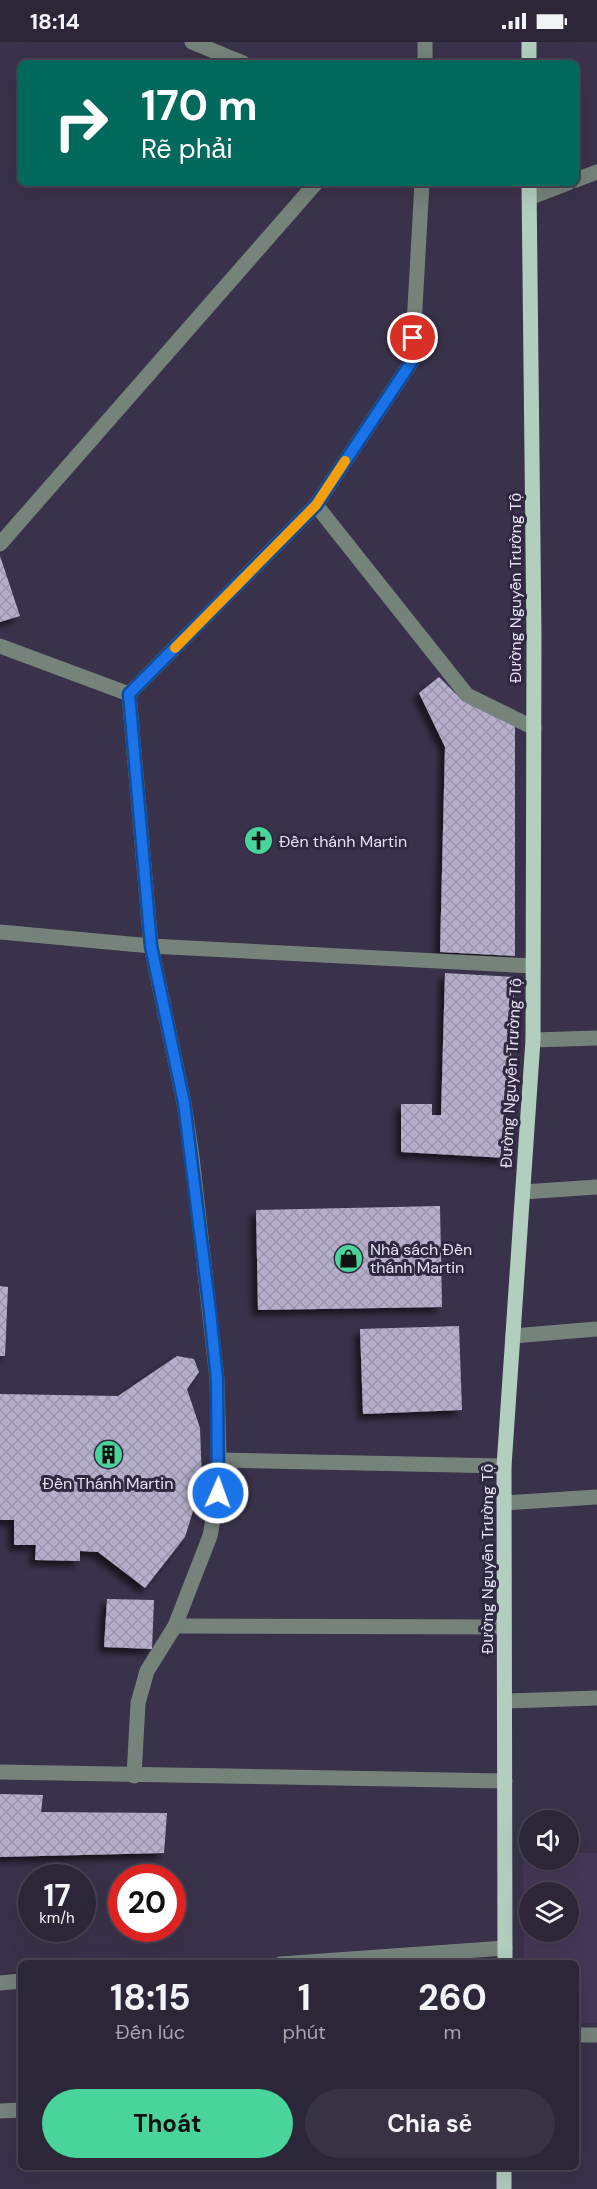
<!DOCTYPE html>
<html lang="vi">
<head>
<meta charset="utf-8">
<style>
  body { margin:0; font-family:"DM Sans",sans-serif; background:#383243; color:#f1f3f6; height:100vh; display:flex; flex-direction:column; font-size:22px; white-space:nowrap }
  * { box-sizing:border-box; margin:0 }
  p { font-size:20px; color:#a6a5ae }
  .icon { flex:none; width:33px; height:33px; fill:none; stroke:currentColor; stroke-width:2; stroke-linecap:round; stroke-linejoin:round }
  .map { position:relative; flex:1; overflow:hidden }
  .drawer { position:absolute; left:18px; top:1918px; width:561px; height:210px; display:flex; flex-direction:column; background:#2c2638; border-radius:9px; box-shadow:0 6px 24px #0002,0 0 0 2px #484353 }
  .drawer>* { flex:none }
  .banner { position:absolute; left:18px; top:18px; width:561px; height:126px; border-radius:9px; box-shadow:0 6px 24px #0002,0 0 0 2px #484353; background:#00695c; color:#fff; overflow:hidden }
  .buttons { position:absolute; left:519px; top:1768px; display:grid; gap:12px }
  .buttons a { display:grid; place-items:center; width:60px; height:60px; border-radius:50%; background:#2c2638; box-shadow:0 6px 24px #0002,0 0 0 2px #484353; font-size:30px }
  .speed { position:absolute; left:18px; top:1822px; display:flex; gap:12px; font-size:30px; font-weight:700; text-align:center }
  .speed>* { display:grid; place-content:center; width:78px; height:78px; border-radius:50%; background:#2c2638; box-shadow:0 6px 24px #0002,0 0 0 2px #484353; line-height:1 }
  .speed small { font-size:15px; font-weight:400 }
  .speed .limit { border:9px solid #d22; background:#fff; color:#111 }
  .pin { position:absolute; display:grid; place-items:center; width:51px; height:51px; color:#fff; margin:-26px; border:3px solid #fff; border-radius:50%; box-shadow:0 2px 6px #0007 }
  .me { position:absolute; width:66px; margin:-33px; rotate:2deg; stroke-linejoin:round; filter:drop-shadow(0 0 4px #0008) }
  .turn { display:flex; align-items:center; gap:21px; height:126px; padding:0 24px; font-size:27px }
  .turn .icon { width:78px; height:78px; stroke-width:2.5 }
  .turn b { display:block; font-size:42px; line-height:51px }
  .eta { display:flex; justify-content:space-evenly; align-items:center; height:102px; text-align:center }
  .eta b { font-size:36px; font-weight:700; line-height:42px }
  .button { display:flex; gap:12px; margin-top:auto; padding:12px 24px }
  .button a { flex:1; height:69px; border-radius:36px; background:#49d49c; color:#111; font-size:24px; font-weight:700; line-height:69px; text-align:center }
  .button a+a { background:#383243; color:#f1f3f6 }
  .status { display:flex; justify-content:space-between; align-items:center; height:42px; padding:0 30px; background:#2c2638; direction:ltr }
  .status svg { height:16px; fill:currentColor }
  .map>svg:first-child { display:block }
  .built { fill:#433857; fill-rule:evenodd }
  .building { fill:url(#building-cross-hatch); filter:url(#shadow) }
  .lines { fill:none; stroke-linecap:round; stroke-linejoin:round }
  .minor { stroke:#75837b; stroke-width:15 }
  .major { stroke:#b2cebf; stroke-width:15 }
  .route-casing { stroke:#114b97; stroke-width:15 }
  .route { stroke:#1a73e8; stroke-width:10 }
  .slow { stroke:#f59e0b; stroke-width:10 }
  .labels { text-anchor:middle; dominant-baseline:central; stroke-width:6; stroke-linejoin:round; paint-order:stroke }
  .street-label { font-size:16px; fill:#e6e1f1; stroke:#302840 }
  .poi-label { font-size:16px; fill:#e6e1f1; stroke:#302840; text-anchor:start }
</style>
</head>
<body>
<div class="status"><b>18:14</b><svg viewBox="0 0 49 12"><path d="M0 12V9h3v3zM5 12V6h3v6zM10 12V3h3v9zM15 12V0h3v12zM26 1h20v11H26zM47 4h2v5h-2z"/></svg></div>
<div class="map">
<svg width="597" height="2147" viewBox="0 0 597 2147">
  <defs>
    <pattern id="building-cross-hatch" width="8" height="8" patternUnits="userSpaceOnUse" patternTransform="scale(1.5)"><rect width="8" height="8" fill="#b7aecc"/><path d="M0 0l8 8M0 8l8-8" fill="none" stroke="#9a94ab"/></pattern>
    <filter id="shadow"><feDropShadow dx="-5.5" dy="5.5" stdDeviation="3" flood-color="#0009"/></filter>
  </defs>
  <rect width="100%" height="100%" fill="#3a324a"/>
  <path class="built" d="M523 1810H529L530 1818H568L569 1811H597V1981H576V1922L524 1921ZM530 1851H568V1890H530Z"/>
  <g class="building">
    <path d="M0 514 20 574 0 580Z"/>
    <path d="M439 635 462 658 515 684V914L440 910 445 705 419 651Z"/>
    <path d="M445 931 515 935 506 1116 401 1110V1062H432V1073H441Z"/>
    <path d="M440 1164 442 1265 258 1268 256 1168Z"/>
    <path d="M0 1244 8 1245 5 1314H0Z"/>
    <path d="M459 1284 462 1368 363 1372 360 1287Z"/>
    <path d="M177 1314 194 1317 199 1330 187 1347 200 1386 202 1440 185 1495 145 1546 98 1510 80 1509V1519L35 1518 36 1503H14V1478H0V1352L118 1354Z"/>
    <path d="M107 1557 154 1558 152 1607 104 1605Z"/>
    <path d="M0 1752 43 1753 41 1770 167 1771 164 1811 0 1815Z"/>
  </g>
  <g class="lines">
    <g class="minor">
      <path d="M192 0 243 21"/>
      <path d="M425 21V0"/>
      <path d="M576 138 597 130"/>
      <path d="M529 156 568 141"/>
      <path d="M316 463 467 653 534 686"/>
      <path d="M0 502 316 141"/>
      <path d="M0 604 129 652"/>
      <path d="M0 890 151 904 533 924"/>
      <path d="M533 998 597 996"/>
      <path d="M523 1150 597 1145"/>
      <path d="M513 1294 597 1287"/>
      <path d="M219 1418 504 1424"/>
      <path d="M504 1461 597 1455"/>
      <path d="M175 1584 504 1585"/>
      <path d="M505 1659 597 1656"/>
      <path d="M0 1730 505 1739"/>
      <path d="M134 1734 138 1661 147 1629 175 1584 210 1494 218 1451 219 1418 217 1337 192 1115 184 1061 151 904 129 652 316 463 412 319 422 141"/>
      <path d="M280 1922 505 1906"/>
      <path d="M0 1941 21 1939"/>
      <path d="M576 1993H597"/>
      <path d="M0 2069 21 2068"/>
    </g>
    <g class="major">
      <path d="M529 21V0"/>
      <path d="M505 1922 504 1424 533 998 534 596 529 141"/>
      <path d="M504 2147V2126"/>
    </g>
  </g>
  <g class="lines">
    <defs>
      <path id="route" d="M218 1451 217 1337 210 1270 184 1061 151 904 129 652 316 463 412 319 413 296"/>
    </defs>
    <use href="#route" class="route-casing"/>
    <use href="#route" class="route"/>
    <path class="slow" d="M175 606 316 463 345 419"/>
  </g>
  <defs>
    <symbol id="church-disc" viewBox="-11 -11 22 22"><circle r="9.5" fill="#49d49c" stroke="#302840"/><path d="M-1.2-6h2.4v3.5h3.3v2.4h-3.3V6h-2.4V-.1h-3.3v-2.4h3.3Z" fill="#111"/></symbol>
    <symbol id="shop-disc" viewBox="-11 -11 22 22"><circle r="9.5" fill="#49d49c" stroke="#302840"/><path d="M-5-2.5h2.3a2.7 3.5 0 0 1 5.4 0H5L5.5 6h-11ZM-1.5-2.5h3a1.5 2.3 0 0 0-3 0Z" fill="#111"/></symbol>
    <symbol id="building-disc" viewBox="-11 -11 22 22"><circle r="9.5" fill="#49d49c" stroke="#302840"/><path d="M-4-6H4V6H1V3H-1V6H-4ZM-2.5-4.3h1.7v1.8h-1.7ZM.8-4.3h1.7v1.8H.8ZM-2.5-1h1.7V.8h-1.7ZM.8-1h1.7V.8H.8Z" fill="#111"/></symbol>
  </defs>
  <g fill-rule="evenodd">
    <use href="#church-disc" x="242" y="782" width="33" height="33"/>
    <use href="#shop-disc" x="332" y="1200" width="33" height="33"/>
    <use href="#building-disc" x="92" y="1396" width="33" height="33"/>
  </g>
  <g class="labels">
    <g class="street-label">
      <text transform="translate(515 546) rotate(-90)">Đường Nguyễn Trường Tộ</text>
      <text transform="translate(511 1031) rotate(-87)">Đường Nguyễn Trường Tộ</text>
      <text transform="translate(487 1517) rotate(-90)">Đường Nguyễn Trường Tộ</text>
    </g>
    <g class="poi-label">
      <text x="279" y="799">Đền thánh Martin</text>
      <text x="370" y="1207">Nhà sách Đền<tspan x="370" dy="18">thánh Martin</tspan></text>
      <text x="108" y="1441" text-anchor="middle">Đền Thánh Martin</text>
    </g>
  </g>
</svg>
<div class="buttons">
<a><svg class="icon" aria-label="sound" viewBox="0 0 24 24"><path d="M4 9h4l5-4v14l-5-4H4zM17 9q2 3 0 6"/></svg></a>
<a><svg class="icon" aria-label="layers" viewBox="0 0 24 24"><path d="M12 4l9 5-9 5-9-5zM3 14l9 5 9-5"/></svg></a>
</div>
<div class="speed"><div>17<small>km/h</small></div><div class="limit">20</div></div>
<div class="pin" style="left:413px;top:296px;background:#d93025"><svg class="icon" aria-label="arrive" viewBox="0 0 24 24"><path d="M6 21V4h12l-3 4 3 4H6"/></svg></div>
<svg class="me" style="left:218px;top:1451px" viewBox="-20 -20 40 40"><circle r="17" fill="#1a73e8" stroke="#fff" stroke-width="3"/><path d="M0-11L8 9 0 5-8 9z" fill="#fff"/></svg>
<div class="banner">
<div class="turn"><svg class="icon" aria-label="right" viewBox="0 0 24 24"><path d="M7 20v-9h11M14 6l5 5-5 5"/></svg><div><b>170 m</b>Rẽ phải</div></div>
</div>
<section class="drawer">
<div class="eta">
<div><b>18:15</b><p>Đến lúc</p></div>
<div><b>1</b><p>phút</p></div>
<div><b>260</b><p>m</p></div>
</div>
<div class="button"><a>Thoát</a><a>Chia sẻ</a></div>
</section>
</div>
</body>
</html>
